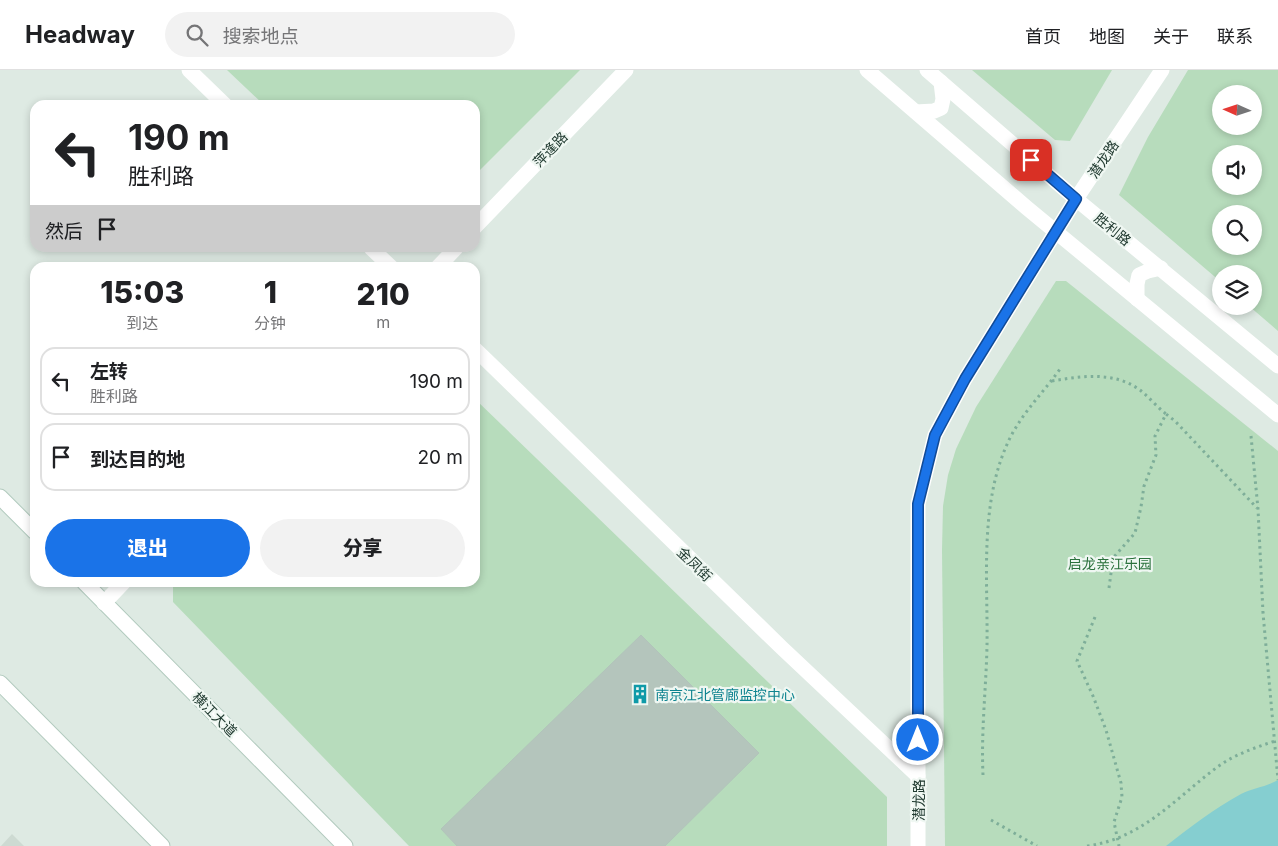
<!DOCTYPE html>
<html lang="zh">
<head>
<meta charset="utf-8">
<style>
  body { margin:0; font-family:Inter,"Noto Sans SC",sans-serif; background:#f2f2f2; color:#202124; height:100vh; display:flex; flex-direction:column; font-size:19px; white-space:nowrap }
  * { box-sizing:border-box; margin:0 }
  p { font-size:16px; color:#757577 }
  .icon { flex:none; width:28px; height:28px; fill:none; stroke:currentColor; stroke-width:2; stroke-linecap:round; stroke-linejoin:round }
  .map { position:relative; flex:1; overflow:hidden }
  .drawer { position:absolute; left:30px; top:192px; width:450px; height:325px; display:flex; flex-direction:column; background:#fff; border-radius:15px; box-shadow:0 2px 8px #0003 }
  .drawer>* { flex:none }
  .banner { position:absolute; left:30px; top:30px; width:450px; height:152px; border-radius:15px; box-shadow:0 2px 8px #0003; background:#fff; color:#202124; overflow:hidden }
  .needle { width:32px; rotate:273deg }
  .fabs { position:absolute; left:1212px; top:15px; display:grid; gap:10px }
  .fabs a { display:grid; place-items:center; width:50px; height:50px; border-radius:50%; background:#fff; box-shadow:0 2px 8px #0003; font-size:25px }
  .pin { position:absolute; display:grid; place-items:center; width:42px; height:42px; color:#fff; margin:-21px; border-radius:10px; box-shadow:0 2px 8px #0006 }
  .me { position:absolute; width:55px; margin:-28px; rotate:0deg; stroke-linejoin:round; filter:drop-shadow(0 0 4px #0008) }
  .turn { display:flex; align-items:center; gap:18px; height:105px; padding:0 15px; font-size:22px }
  .turn .icon { width:65px; height:65px; stroke-width:2.5 }
  .turn b { display:block; font-size:35px; line-height:42px }
  .then { display:flex; align-items:center; height:48px; padding:0 15px; background:#0003; gap:10px; font-size:19px }
  .eta { display:flex; justify-content:space-evenly; align-items:center; height:85px; text-align:center }
  .eta b { font-size:30px; font-weight:800; line-height:35px }
  .action { display:flex; gap:10px; margin-top:auto; padding:10px 15px }
  .action a { flex:1; height:58px; border-radius:30px; background:#1a73e8; color:#fff; font-size:20px; font-weight:800; line-height:58px; text-align:center }
  .action a+a { background:#f2f2f2; color:#202124 }
  ul { padding:0; list-style:none }
  li { display:flex; align-items:center; gap:15px; height:68px; margin:0 10px 8px; padding:0 5px; border:2px solid #e0e0e0; border-radius:15px }
  li div { flex:1 }
  li b { display:block; font-size:19px }
  li em { font-style:normal }
  header { display:flex; align-items:center; gap:30px; box-sizing:border-box; height:70px; padding:0 25px; background:#fff; border-bottom:1px solid #e0e0e0 }
  header strong { font-size:24px }
  nav { display:flex; gap:28px; margin-inline-start:auto; font-size:18px }
  .search { width:350px; height:45px; background:#f2f2f2; display:flex; align-items:center; gap:12px; box-sizing:border-box; padding:0 18px; border-radius:28px; color:#757577; font-size:19px }
  .map>svg:first-child { display:block }
  .built { fill:#cddad2 }
  .green { fill:#b7dcbc; fill-rule:evenodd }
  .water { fill:#85ced0 }
  .building { fill:#b4c5bc; stroke:#b1c4ba }
  .lines { fill:none; stroke-linecap:round; stroke-linejoin:round }
  .secondary-casing { stroke:#b2cabe; stroke-width:17 }
  .path { stroke:#7eae99; stroke-width:3; stroke-dasharray:2.5 4; stroke-linecap:butt }
  .tertiary { stroke:#fff; stroke-width:15 }
  .secondary { stroke:#fff; stroke-width:15 }
  .route-casing { stroke:#114b97; stroke-width:12 }
  .route { stroke:#1a73e8; stroke-width:9 }
  .labels { text-anchor:middle; dominant-baseline:central; stroke-width:4.5; stroke-linejoin:round; paint-order:stroke }
  .street-label { font-size:14px; fill:#203a30; stroke:#eff7f2 }
  .park-label { font-size:14px; fill:#2a713c; stroke:#eff7f2 }
  .culture-label { font-size:14px; fill:#0d838f; stroke:#eff7f2; text-anchor:start }
</style>
</head>
<body>
<header>
<strong>Headway</strong>
<div class="search"><svg class="icon" aria-label="search" viewBox="0 0 24 24"><circle cx="10" cy="10" r="6"/><path d="M15 15l6 6"/></svg>搜索地点</div>
<nav><a>首页</a><a>地图</a><a>关于</a><a>联系</a></nav>
</header>
<div class="map">
<svg width="1278" height="776" viewBox="0 0 1278 776">
  <rect width="100%" height="100%" fill="#deeae3"/>
  <path class="built" d="M12 764 24 776H1Z"/>
  <g class="green">
    <path d="M227 0H580L475 105V35H264Z"/>
    <path d="M972 0H1112L1070 71 1055 70Z"/>
    <path d="M1188 0H1278V261L1249 236H1254V204H1221V212L1119 125 1148 67ZM1221 24H1254V56H1221ZM1221 84H1254V116H1221ZM1221 144H1254V176H1221Z"/>
    <path d="M1056 211H1066L1278 381V776H945L942 480 943 436 948 405 956 379 976 337Z"/>
    <path d="M475 329 887 727V776H409L173 532V513L475 512Z"/>
  </g>
  <path class="water" d="M1278 710V776H1166C1190 757 1214 739 1241 724 1253 718 1266 717 1278 710Z"/>
  <path class="building" d="M641 565 759 683 665 776H457L441 759Z"/>
  <g class="lines">
    <defs>
      <g id="secondary">
        <path d="M0 427 35 462"/>
        <path d="M84 512 345 776"/>
        <path d="M0 613 162 776"/>
      </g>
    </defs>
    <use href="#secondary" class="secondary-casing"/>
    <g class="path">
      <path d="M1052 311C1082 306 1114 301 1140 320 1149 327 1157 337 1166 344"/>
      <path d="M1251 366 1258 439 1263 543 1278 710"/>
      <path d="M1109 518 1113 488 1135 463 1141 437 1144 416 1156 385 1155 366 1166 344 1175 351 1257 438"/>
      <path d="M1095 547 1077 591 1093 626 1106 660 1121 713 1122 727 1114 752 1119 776"/>
      <path d="M983 705C981 661 986 620 987 576 988 508 979 433 1009 370 1022 343 1043 323 1060 299"/>
      <path d="M991 750 1037 776"/>
      <path d="M1087 776C1141 769 1174 730 1216 698 1233 685 1254 678 1275 671"/>
    </g>
    <g class="tertiary">
      <path d="M189 0 225 35"/>
      <path d="M867 0 1027 138 1278 345"/>
      <path d="M927 0 1076 129 1278 296"/>
      <path d="M916 42 934 41 941 38 943 29 941 12"/>
      <path d="M475 157 626 0"/>
      <path d="M371 178 392 198"/>
      <path d="M437 198 456 178"/>
      <path d="M1137 229V214L1139 205 1148 201 1161 198"/>
      <path d="M475 279 782 578 918 706"/>
      <path d="M104 533 124 512"/>
      <path d="M918 776V434L935 365 965 309 1076 129 1162 0"/>
    </g>
    <use href="#secondary" class="secondary"/>
  </g>
  <g class="lines">
    <defs>
      <path id="route" d="M918 670V434L935 365 965 309 1076 129 1031 90"/>
    </defs>
    <use href="#route" class="route-casing"/>
    <use href="#route" class="route"/>
  </g>
  <defs>
    <symbol id="building-bare" viewBox="-9 -9 18 18"><path d="M-4-6H4V6H1V3H-1V6H-4ZM-2.5-4.3h1.7v1.8h-1.7ZM.8-4.3h1.7v1.8H.8ZM-2.5-1h1.7V.8h-1.7ZM.8-1h1.7V.8H.8Z" fill="#0f9aa8" stroke="#eff7f2" stroke-width="2.5" paint-order="stroke"/></symbol>
  </defs>
  <g fill-rule="evenodd">
    <use href="#building-bare" x="626" y="610" width="28" height="28"/>
  </g>
  <g class="labels">
    <g class="street-label">
      <text transform="translate(550 79) rotate(-46)">萍逢路</text>
      <text transform="translate(1103 89) rotate(-56)">潜龙路</text>
      <text transform="translate(1113 159) rotate(39)">胜利路</text>
      <text transform="translate(695 494) rotate(44)">金凤街</text>
      <text transform="translate(215 644) rotate(45)">横江大道</text>
      <text transform="translate(918 730) rotate(-90)">潜龙路</text>
    </g>
    <g class="park-label">
      <text x="1110" y="493">启龙亲江乐园</text>
    </g>
    <g class="culture-label">
      <text x="655" y="624">南京江北管廊监控中心</text>
    </g>
  </g>
</svg>
<div class="fabs">
<a><svg class="needle" viewBox="-14 -14 28 28"><path d="M0-13l5 13h-10z" fill="#e53935"/><path d="M0 13l5-13h-10z" fill="#757577"/></svg></a>
<a><svg class="icon" aria-label="sound" viewBox="0 0 24 24"><path d="M4 9h4l5-4v14l-5-4H4zM17 9q2 3 0 6"/></svg></a>
<a><svg class="icon" aria-label="search" viewBox="0 0 24 24"><circle cx="10" cy="10" r="6"/><path d="M15 15l6 6"/></svg></a>
<a><svg class="icon" aria-label="layers" viewBox="0 0 24 24"><path d="M12 4l9 5-9 5-9-5zM3 14l9 5 9-5"/></svg></a>
</div>
<div class="pin" style="left:1031px;top:90px;background:#d93025"><svg class="icon" aria-label="arrive" viewBox="0 0 24 24"><path d="M6 21V4h12l-3 4 3 4H6"/></svg></div>
<svg class="me" style="left:918px;top:670px" viewBox="-20 -20 40 40"><circle r="17" fill="#1a73e8" stroke="#fff" stroke-width="3"/><path d="M0-11L8 9 0 5-8 9z" fill="#fff"/></svg>
<div class="banner">
<div class="turn"><svg class="icon" aria-label="left" viewBox="0 0 24 24"><path d="M17 20v-9H6M10 6l-5 5 5 5"/></svg><div><b>190 m</b>胜利路</div></div>
<div class="then">然后<svg class="icon" aria-label="arrive" viewBox="0 0 24 24"><path d="M6 21V4h12l-3 4 3 4H6"/></svg></div>
</div>
<section class="drawer">
<div class="eta">
<div><b>15:03</b><p>到达</p></div>
<div><b>1</b><p>分钟</p></div>
<div><b>210</b><p>m</p></div>
</div>
<ul>
<li><svg class="icon" aria-label="left" viewBox="0 0 24 24"><path d="M17 20v-9H6M10 6l-5 5 5 5"/></svg><div><b>左转</b><p>胜利路</p></div><em>190 m</em></li>
<li><svg class="icon" aria-label="arrive" viewBox="0 0 24 24"><path d="M6 21V4h12l-3 4 3 4H6"/></svg><div><b>到达目的地</b></div><em>20 m</em></li>
</ul>
<div class="action"><a>退出</a><a>分享</a></div>
</section>
</div>
</body>
</html>
